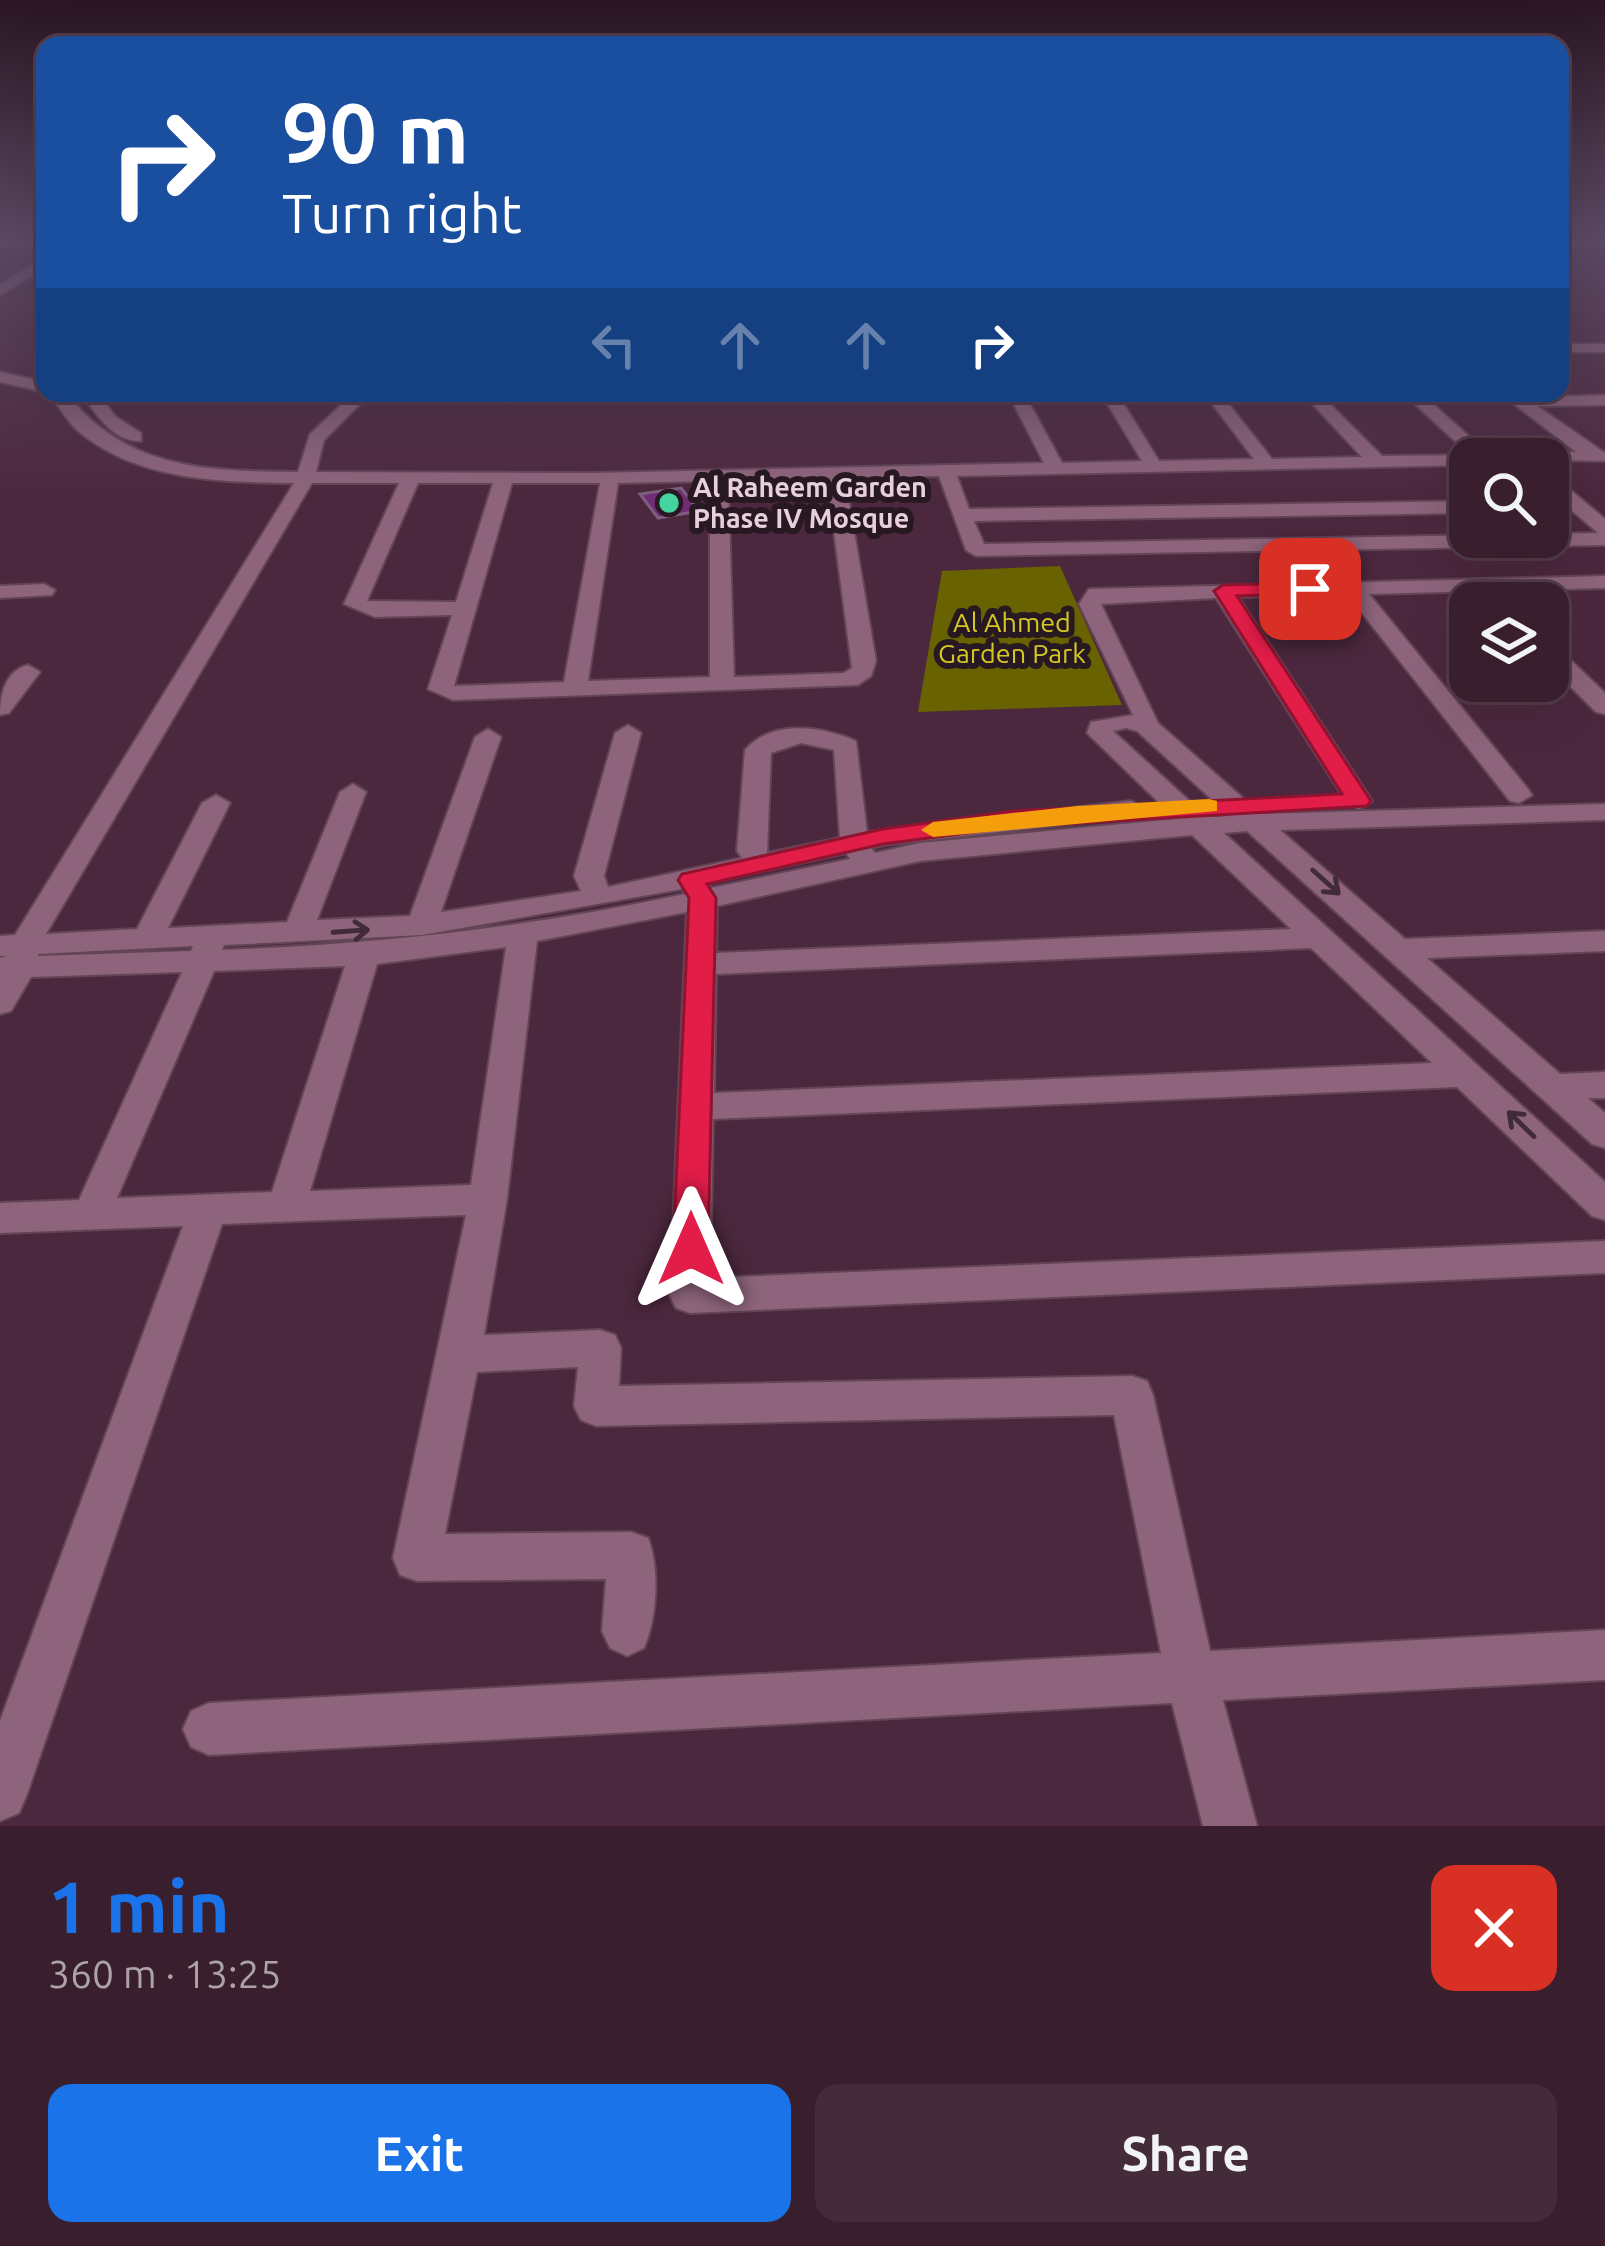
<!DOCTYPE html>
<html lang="en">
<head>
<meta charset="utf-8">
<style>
  body { margin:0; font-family:Ubuntu,sans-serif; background:#442b3a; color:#f1f3f6; height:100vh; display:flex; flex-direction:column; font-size:45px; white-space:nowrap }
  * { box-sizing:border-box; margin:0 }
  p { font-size:39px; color:#aba2aa }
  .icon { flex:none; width:66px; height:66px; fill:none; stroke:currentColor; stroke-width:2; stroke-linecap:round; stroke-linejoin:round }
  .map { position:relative; height:1826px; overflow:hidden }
  .drawer { display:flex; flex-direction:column; background:#391e2e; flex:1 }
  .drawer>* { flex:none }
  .hud { position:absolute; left:36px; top:36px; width:1533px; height:366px; border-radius:24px; box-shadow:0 12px 48px #0002,0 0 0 3px #533c4a; background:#1a4fa0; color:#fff; overflow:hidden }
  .controls { position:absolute; left:1449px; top:438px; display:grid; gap:24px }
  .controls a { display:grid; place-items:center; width:120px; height:120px; border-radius:24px; background:#391e2e; box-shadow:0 12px 48px #0002,0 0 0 3px #533c4a; font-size:60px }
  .pin { position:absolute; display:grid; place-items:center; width:102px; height:102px; color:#fff; margin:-51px; border-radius:24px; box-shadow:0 6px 18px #0006 }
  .me { position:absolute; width:132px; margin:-66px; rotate:0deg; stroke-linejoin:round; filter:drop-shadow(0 0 9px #0008) }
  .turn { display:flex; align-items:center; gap:42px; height:252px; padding:0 48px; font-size:54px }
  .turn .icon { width:156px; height:156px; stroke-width:2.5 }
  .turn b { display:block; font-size:84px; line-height:102px }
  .lanes { display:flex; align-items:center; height:114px; padding:0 48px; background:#0003; justify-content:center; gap:60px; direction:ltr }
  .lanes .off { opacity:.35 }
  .round { display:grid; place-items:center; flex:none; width:126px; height:126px; border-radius:24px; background:#442b3a }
  .head { display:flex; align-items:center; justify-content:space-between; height:204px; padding:0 48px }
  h1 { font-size:72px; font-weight:700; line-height:90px; color:#1a73e8 }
  .action { display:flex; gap:24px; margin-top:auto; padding:24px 48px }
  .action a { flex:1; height:138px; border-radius:24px; background:#1a73e8; color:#fff; font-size:48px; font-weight:700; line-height:138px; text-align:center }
  .action a+a { background:#442b3a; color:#f1f3f6 }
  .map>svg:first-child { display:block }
  .green { fill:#696201 }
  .building { fill:#702c75; stroke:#7d5e7e; stroke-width:3 }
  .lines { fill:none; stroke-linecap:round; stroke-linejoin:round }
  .minor-casing { stroke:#644558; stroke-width:4 }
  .minor { fill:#8d647b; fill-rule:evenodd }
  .oneway { stroke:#412b38 }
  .route { fill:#e11d48; stroke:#92132f; stroke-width:3 }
  .slow { fill:#f59e0b }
  .poi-dot { fill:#44d4a0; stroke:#281821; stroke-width:4.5 }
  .labels { text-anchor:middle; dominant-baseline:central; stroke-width:12; stroke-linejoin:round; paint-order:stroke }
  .far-poi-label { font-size:27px; font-weight:bold; fill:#e7cfdc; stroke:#281821; text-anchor:start }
  .far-park-label { font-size:27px; fill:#d4c824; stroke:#281821 }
</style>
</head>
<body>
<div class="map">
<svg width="1605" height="1826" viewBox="0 0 1605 1826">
  <rect width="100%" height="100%" fill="#4c283e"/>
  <path class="green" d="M1060 566 1122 705 918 712 942 571Z"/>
  <path class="building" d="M681 488 699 511 658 518 640 494Z"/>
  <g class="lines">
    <defs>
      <g id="minor">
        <rect x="0" y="239" width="45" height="8"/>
        <path d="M1602 240 1605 247 1560 249V241Z"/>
        <path d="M45 257V267L0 295V285Z"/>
        <rect x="1560" y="344" width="45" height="8"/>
        <path d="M0 372 45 382V392L0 382Z"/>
        <path d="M48 393H66C127 470 206 471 298 472L310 434 354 393H371L324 440 316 472 593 473 1044 463 1008 393H1024L1062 463 1142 461 1101 393H1117L1159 461 1254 459 1204 393H1220L1272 459 1362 457 1302 393H1319L1382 456 1470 455 1403 393H1421L1494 459H1470V465L957 476 969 509 1470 501V513L974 521 984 544 1598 533 1548 490V475L1555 477 1605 519V545L976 556 966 550 939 476 845 478 876 661 871 676 858 685 453 700 428 689 452 615 375 617 344 604 399 483H312L46 934 137 929 202 803 216 795 230 803 168 928 287 922 340 792 353 784 366 792 317 920 410 916 475 737 488 729 501 737 441 912 581 891 574 876 615 733 628 725 641 733 604 876 608 887 742 858 737 851 745 750C772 719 822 726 856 741L867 832 1131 801 1145 809 1131 817 883 845 871 848 875 853 920 843 1176 819 1087 733 1091 722 1133 715 1079 604 1089 589 1605 576V588L1369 594 1528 789 1532 795 1519 803 1510 801 1347 594 1238 597 1372 801 1359 809 1346 801 1216 598 1101 604 1158 723 1261 814 1605 804V820L1280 830 1405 939 1605 931V951L1427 958 1560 1074 1605 1072V1098H1588L1605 1113V1148L1592 1144 1247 831 1224 833 1605 1182V1220L1592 1216 1457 1087 713 1119 710 1278 1605 1241V1273L690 1313 676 1308 670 1296 687 912 537 941 507 1199 484 1335 600 1330 615 1335 621 1348 619 1386 1132 1376 1147 1381 1153 1395 1210 1651 1605 1630V1680L1223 1700 1257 1826H1203L1172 1703 209 1755 191 1747 183 1729 191 1711 209 1703 1161 1653 1114 1415 596 1426 581 1420 574 1406 578 1367 477 1372 445 1534 631 1532 648 1538C660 1569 657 1618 644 1648L627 1656 610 1648 602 1631 606 1579 417 1581 400 1575 393 1558 466 1215 222 1224 27 1794 19 1813 0 1821V1721L183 1226 0 1233V1203L79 1200 182 972 31 977 11 1011 0 1014V958L7 956H0V936L15 935 294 483C221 482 136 481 77 430 65 419 59 405 48 393ZM827 479 852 668 844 673 734 677 728 481ZM710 481V677L588 681 618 483ZM418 483H493L456 602 367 601ZM512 483H600L564 682 454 686ZM1126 728 1137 731 1230 816 1207 817 1113 731ZM801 743 834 750 840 838 767 853 771 753ZM1192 835 1291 929 716 953 717 906 920 861ZM846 853 850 859 711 888 708 883ZM682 889 685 894C531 927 379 944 222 950L224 945 422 935ZM193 946 191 951 38 956V954ZM506 947 471 1185 310 1191 377 964ZM1311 948 1432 1063 714 1093 716 974ZM345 966 272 1192 117 1198 214 971Z"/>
        <path d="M81 393H97L116 417 141 433V441C113 442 96 414 81 393Z"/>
        <path d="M1605 395V405L1537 406 1605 453V461L1497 459 1506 454 1576 452 1514 404V398Z"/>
        <path d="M44 584 55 590 52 595 0 598V586Z"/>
        <path d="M1548 644 1556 646 1605 693V714L1596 712 1548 664Z"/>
        <path d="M28 665 40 672 9 713 0 715C0 695 5 671 28 665Z"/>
      </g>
    </defs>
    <use href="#minor" class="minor-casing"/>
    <use href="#minor" class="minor"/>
  </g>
  <defs><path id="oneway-shaft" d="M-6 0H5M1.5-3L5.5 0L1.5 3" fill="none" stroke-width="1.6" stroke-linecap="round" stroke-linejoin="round" transform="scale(3)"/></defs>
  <g class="oneway">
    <use href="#oneway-shaft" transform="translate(1326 882) rotate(42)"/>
    <use href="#oneway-shaft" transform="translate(351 931) rotate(-4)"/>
    <use href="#oneway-shaft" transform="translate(1521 1124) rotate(-136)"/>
  </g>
  <linearGradient id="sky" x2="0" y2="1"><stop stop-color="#2a1622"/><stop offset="0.48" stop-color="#5b4863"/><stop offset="1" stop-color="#5b4863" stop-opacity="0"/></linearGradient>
  <rect width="1605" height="493" fill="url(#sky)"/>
  <path class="route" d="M1310 583 1317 584V593L1237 596 1371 801 1367 806 1013 827 883 844 707 884 716 898 708 1249 703 1259 691 1263 678 1259 673 1249 689 898 678 880 682 874 883 829 1013 811 1342 794 1214 591 1223 585Z"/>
  <path class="slow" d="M1209 799 1217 801V811L933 837 921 830 933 822 1077 806Z"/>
  <circle class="poi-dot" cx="669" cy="503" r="12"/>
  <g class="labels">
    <g class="far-poi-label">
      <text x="693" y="487">Al Raheem Garden<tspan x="693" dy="31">Phase IV Mosque</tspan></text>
    </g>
    <g class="far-park-label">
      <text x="1012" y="622">Al Ahmed<tspan x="1012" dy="31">Garden Park</tspan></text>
    </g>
  </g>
</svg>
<div class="controls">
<a><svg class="icon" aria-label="search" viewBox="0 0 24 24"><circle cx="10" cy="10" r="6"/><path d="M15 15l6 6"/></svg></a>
<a><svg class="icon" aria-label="layers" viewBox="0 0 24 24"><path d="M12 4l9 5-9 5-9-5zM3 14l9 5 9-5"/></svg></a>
</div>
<div class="pin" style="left:1310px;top:589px;background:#d93025"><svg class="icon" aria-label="arrive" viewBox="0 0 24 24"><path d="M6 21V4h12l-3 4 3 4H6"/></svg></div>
<svg class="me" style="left:691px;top:1249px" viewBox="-20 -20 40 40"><path d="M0-17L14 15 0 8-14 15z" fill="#e11d48" stroke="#fff" stroke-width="4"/></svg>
<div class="hud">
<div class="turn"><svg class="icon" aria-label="right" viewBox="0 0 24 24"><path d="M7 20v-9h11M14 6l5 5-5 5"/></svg><div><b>90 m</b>Turn right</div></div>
<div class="lanes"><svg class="icon off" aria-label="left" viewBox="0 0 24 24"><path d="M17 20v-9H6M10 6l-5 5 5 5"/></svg><svg class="icon off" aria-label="ahead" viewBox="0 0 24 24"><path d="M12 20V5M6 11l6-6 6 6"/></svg><svg class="icon off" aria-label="ahead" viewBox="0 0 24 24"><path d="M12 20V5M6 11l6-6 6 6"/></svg><svg class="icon" aria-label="right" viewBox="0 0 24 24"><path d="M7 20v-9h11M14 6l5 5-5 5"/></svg></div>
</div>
</div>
<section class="drawer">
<div class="head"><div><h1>1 min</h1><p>360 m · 13:25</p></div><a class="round" style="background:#d93025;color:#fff"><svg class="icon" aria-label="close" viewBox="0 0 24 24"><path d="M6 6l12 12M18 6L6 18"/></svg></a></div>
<div class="action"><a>Exit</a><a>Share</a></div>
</section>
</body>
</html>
